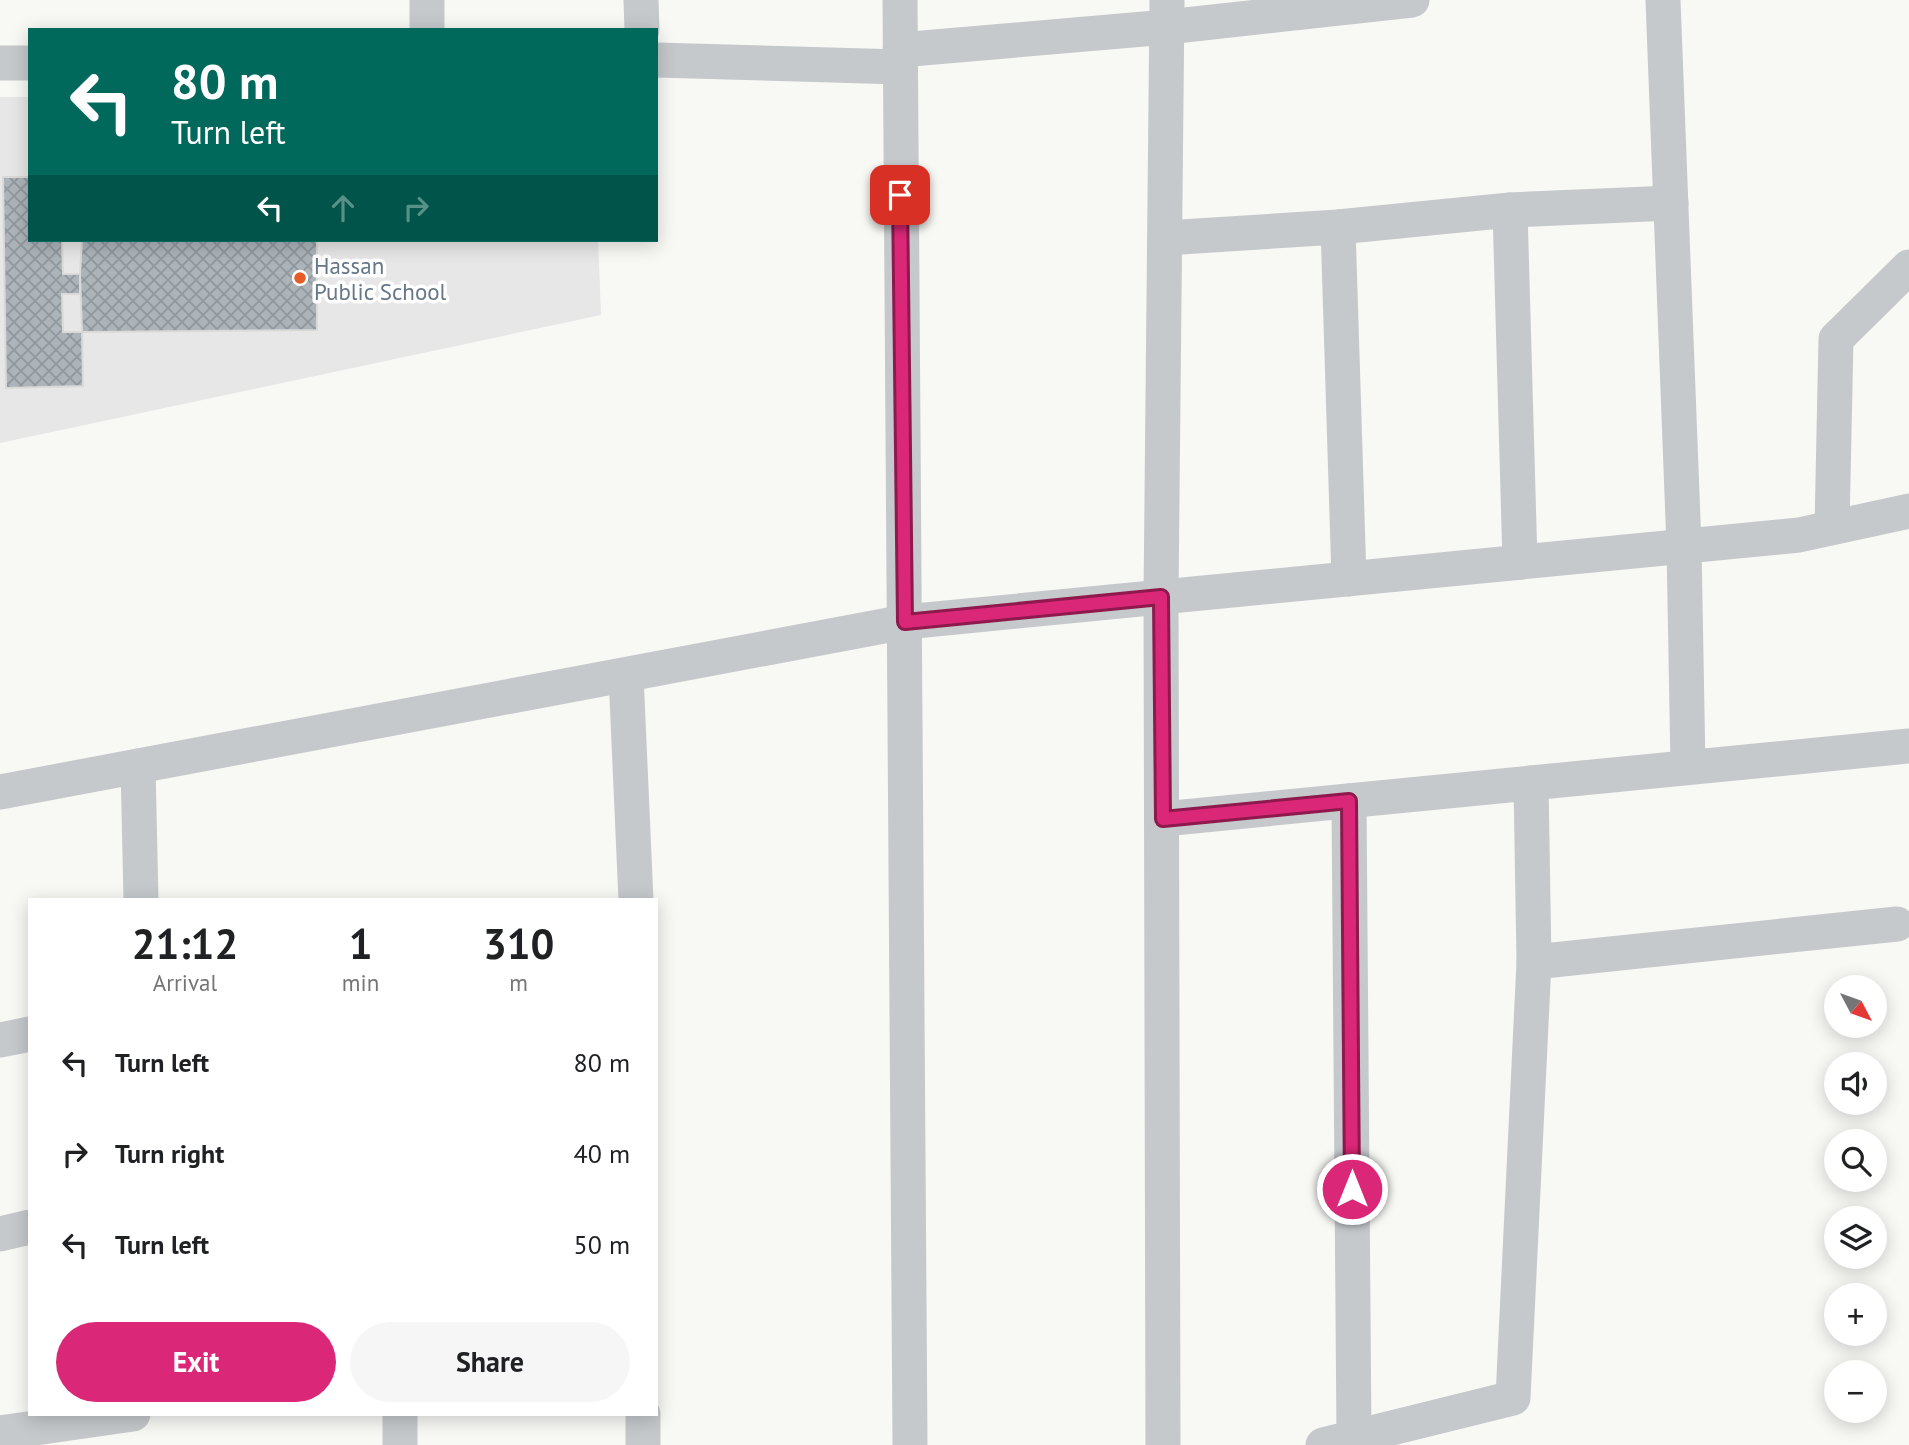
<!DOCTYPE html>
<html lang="en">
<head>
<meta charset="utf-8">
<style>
  body { margin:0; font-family:"PT Sans",sans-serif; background:#f6f6f6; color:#202124; height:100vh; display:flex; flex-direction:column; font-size:26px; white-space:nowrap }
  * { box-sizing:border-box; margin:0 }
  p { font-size:23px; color:#757577 }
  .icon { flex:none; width:38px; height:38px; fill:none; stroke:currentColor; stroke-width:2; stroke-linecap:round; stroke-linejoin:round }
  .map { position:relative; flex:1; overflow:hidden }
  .panel { position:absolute; left:28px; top:898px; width:630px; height:518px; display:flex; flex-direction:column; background:#fff; border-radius:0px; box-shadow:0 4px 18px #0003 }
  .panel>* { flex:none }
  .top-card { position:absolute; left:28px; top:28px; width:630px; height:214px; border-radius:0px; box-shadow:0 4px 18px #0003; background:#00695c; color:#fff; overflow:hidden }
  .needle { width:46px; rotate:131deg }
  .controls { position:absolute; left:1824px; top:975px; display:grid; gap:14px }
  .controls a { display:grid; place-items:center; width:63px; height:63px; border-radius:50%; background:#fff; box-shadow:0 4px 18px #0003; font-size:35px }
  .pin { position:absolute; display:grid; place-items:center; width:60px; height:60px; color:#fff; margin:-30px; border-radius:14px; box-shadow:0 4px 10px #0006 }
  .me { position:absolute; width:77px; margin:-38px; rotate:0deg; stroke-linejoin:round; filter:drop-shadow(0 0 5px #0008) }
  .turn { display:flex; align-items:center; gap:24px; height:147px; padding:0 28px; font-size:32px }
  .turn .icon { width:91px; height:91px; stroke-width:2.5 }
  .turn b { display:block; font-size:49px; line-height:60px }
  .lanes { display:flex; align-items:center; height:66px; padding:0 28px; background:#0003; justify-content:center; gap:35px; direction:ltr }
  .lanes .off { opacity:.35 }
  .eta { display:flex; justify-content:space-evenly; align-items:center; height:119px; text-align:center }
  .eta b { font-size:42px; font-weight:600; line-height:49px }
  .primary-button { display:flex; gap:14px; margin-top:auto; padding:14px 28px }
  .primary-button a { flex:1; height:80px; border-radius:42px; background:#db2777; color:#fff; font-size:28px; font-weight:600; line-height:80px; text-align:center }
  .primary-button a+a { background:#f6f6f6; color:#202124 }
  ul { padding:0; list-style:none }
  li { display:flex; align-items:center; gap:21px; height:91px; padding:0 28px }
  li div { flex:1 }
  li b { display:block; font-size:26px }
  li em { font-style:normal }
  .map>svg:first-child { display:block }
  .built { fill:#e6e7e6 }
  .building { fill:url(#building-cross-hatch); stroke:#d9dad7; stroke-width:2 }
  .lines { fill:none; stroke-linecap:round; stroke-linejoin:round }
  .minor { stroke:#c5c9cc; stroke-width:35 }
  .route-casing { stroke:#8e194d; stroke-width:18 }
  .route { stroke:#db2777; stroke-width:12 }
  .poi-dot { fill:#e65c26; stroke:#fff; stroke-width:2.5 }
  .labels { text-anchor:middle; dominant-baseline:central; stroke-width:7; stroke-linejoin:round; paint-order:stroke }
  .poi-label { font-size:23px; fill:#667787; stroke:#fff; text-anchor:start }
</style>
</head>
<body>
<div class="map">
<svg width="1909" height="1445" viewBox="0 0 1909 1445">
  <defs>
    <pattern id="building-cross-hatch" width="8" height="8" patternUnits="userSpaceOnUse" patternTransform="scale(1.75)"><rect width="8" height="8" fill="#acb4ba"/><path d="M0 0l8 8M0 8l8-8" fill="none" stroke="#90979d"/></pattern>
  </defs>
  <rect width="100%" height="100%" fill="#f8f8f5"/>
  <path class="built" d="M0 97H30V240H598L601 315 0 443Z"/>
  <g class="building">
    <path d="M3 177H30V240H62L63 274H80V294H62L63 332H82L83 386 6 388Z"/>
    <path d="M82 240H317V330L82 332 80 274Z"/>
  </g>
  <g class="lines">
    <g class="minor">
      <path d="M641 0 642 30"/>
      <path d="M900 0 910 1445"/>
      <path d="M1663 0 1684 546 1688 767"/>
      <path d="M427 30V0"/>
      <path d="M900 50 1167 27 1412 0"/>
      <path d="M656 60 900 67"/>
      <path d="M0 63H30"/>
      <path d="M1510 210 1520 562"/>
      <path d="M1338 227 1349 579"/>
      <path d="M1165 238 1338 227 1510 210 1671 203"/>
      <path d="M1832 527 1836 339 1909 267"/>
      <path d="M626 675 636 900"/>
      <path d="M138 766 141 900"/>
      <path d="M0 792 905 622 1799 535 1909 511"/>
      <path d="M1349 801 1354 1438"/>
      <path d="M1163 819 1909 746"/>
      <path d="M1534 962 1897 924"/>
      <path d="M0 1040 30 1034"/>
      <path d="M0 1234 30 1227"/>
      <path d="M643 1414V1445"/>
      <path d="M0 1433 133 1414"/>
      <path d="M400 1445V1414"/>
      <path d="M1163 1445 1161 597 1167 0"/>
      <path d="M1323 1445 1513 1398 1534 962 1531 783"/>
    </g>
  </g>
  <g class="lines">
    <defs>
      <path id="route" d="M900 195 905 622 1161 597 1163 819 1349 801 1352 1189"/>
    </defs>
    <use href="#route" class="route-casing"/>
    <use href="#route" class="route"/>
  </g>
  <circle class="poi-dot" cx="300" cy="278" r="7"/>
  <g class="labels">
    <g class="poi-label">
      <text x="314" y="265">Hassan<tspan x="314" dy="26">Public School</tspan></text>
    </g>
  </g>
</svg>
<div class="controls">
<a><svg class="needle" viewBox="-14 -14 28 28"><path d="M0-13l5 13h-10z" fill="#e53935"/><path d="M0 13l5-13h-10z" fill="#757577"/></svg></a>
<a><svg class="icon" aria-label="sound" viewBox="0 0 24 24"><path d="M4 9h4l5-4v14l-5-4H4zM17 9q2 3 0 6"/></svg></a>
<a><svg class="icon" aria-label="search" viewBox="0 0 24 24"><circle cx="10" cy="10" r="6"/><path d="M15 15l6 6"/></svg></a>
<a><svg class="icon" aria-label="layers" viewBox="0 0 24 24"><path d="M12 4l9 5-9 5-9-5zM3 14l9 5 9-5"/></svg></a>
<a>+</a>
<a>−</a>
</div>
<div class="pin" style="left:900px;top:195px;background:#d93025"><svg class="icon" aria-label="arrive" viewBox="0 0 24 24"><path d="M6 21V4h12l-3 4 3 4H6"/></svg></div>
<svg class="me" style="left:1352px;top:1189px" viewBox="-20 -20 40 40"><circle r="17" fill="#db2777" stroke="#fff" stroke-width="3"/><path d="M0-11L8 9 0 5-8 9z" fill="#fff"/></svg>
<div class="top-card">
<div class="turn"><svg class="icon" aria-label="left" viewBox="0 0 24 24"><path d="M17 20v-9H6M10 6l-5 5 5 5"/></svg><div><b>80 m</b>Turn left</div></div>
<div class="lanes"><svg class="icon" aria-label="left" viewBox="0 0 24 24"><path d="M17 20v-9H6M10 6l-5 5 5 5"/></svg><svg class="icon off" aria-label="ahead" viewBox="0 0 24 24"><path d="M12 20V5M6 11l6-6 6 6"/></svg><svg class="icon off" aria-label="right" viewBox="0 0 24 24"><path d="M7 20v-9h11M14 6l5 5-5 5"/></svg></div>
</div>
<section class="panel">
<div class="eta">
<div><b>21:12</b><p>Arrival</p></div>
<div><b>1</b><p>min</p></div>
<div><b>310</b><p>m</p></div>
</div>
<ul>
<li><svg class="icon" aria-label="left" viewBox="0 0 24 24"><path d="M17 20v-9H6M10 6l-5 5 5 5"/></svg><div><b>Turn left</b></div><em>80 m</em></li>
<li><svg class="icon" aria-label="right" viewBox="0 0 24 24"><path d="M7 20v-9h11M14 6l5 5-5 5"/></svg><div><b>Turn right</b></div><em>40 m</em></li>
<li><svg class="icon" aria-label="left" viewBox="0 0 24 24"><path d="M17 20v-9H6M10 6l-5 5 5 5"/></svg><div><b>Turn left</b></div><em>50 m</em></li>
</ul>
<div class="primary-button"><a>Exit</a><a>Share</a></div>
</section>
</div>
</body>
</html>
